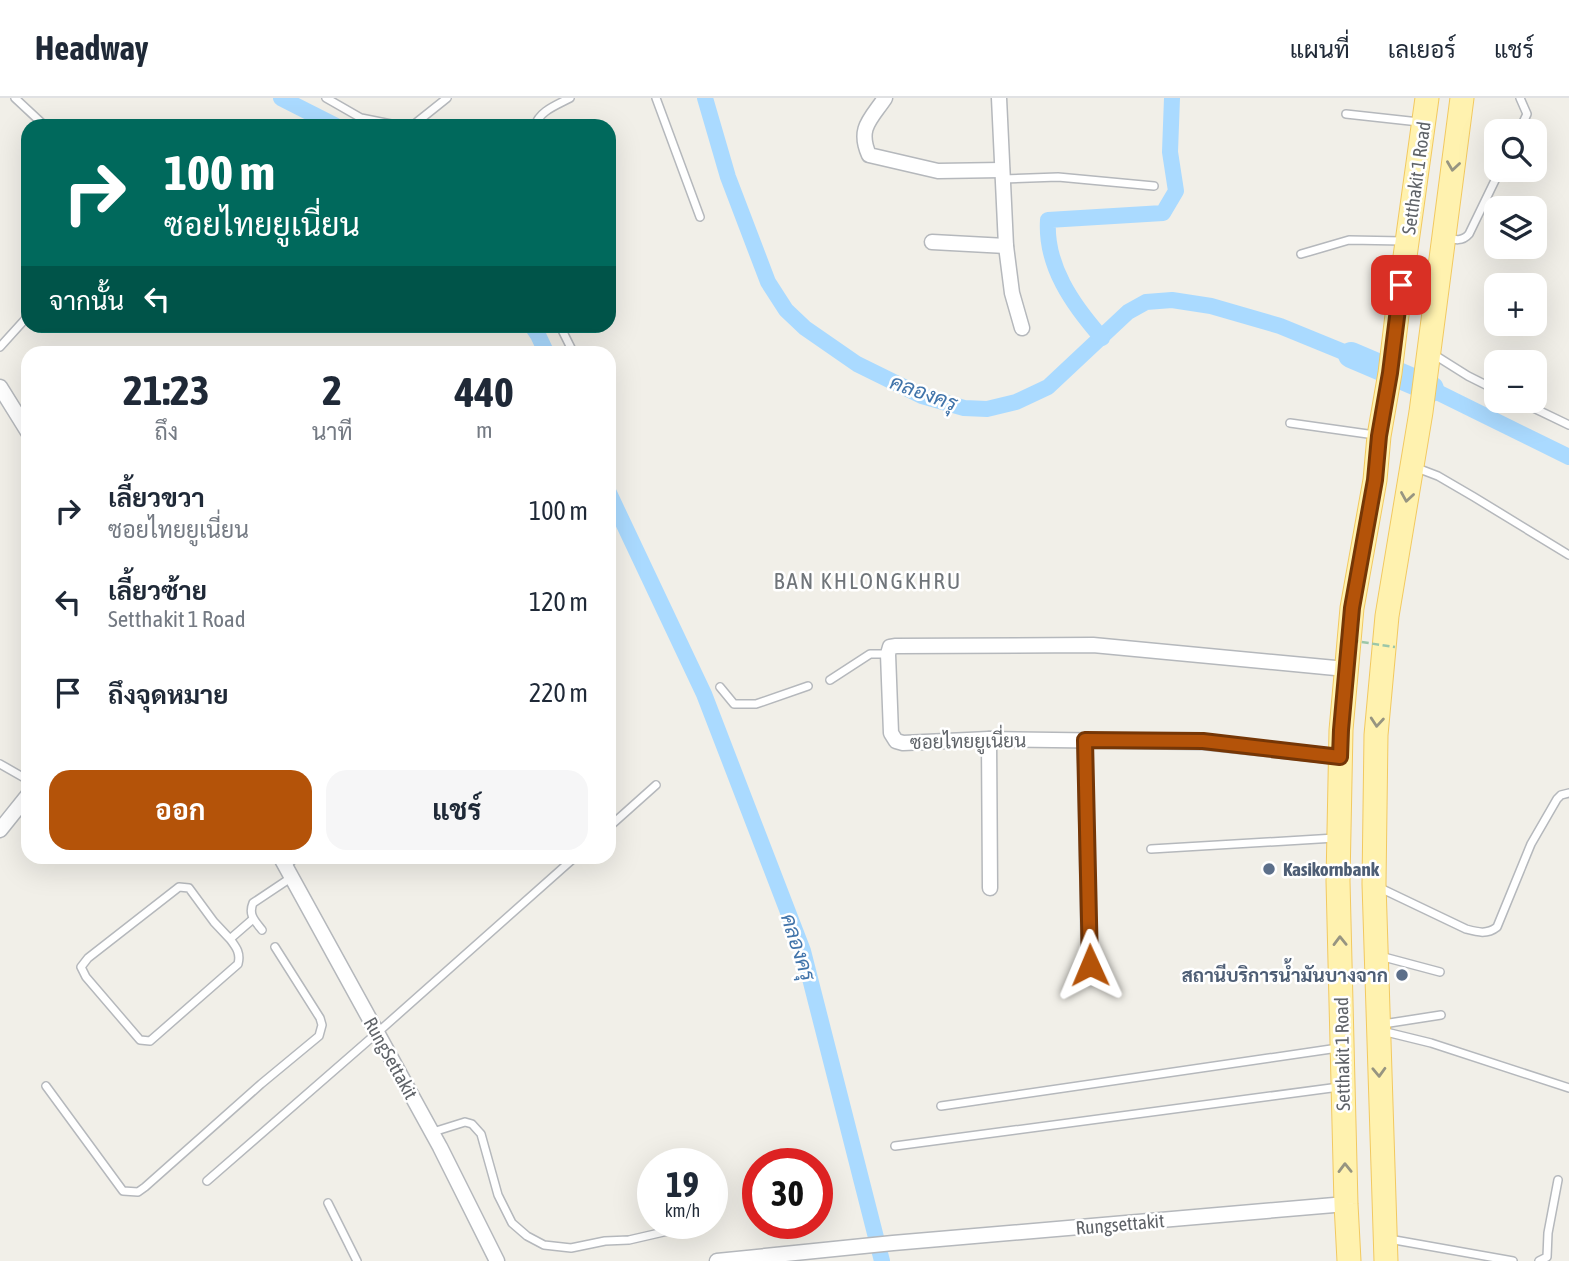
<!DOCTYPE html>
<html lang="th">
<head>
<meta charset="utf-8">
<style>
  body { margin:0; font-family:"Asap Condensed",Sarabun,sans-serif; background:#f6f6f7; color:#1f2937; height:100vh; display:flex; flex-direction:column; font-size:26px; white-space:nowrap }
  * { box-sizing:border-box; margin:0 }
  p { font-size:23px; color:#747a83 }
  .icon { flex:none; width:38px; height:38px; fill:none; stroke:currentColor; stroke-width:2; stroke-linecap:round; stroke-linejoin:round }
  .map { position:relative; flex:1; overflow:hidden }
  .sheet { position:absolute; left:21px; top:248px; width:595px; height:518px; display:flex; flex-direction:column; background:#fff; border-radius:21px; box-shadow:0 7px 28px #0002 }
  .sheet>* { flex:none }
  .guide { position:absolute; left:21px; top:21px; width:595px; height:214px; border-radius:21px; box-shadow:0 7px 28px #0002; background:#00695c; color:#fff; overflow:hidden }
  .tools { position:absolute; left:1484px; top:21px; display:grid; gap:14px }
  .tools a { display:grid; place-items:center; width:63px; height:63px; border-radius:14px; background:#fff; box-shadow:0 7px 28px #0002; font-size:35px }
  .speed { position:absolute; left:637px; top:1050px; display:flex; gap:14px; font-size:35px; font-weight:700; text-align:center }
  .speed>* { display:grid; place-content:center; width:91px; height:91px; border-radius:50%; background:#fff; box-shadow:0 7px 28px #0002; line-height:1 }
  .speed small { font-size:18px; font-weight:400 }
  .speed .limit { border:10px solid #d22; background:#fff; color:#111 }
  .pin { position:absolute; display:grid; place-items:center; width:60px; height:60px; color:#fff; margin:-30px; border-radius:14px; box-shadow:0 4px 10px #0006 }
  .me { position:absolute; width:77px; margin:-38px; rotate:359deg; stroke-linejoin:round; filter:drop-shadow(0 0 5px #0008) }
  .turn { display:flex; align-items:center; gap:24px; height:147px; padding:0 28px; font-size:32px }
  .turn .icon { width:91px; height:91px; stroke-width:2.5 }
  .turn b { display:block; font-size:49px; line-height:60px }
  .then { display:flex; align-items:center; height:66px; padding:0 28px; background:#0003; gap:14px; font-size:26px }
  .eta { display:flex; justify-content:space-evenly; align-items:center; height:119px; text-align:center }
  .eta b { font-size:42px; font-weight:700; line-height:49px }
  .button { display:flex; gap:14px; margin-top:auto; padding:14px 28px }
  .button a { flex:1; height:80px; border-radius:21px; background:#b45309; color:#fff; font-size:28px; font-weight:700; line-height:80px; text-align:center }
  .button a+a { background:#f6f6f7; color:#1f2937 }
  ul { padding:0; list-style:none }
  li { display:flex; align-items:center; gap:21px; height:91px; padding:0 28px }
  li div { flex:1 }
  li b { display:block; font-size:26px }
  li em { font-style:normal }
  header { display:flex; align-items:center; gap:42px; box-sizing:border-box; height:98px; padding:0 35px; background:#fff; border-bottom:2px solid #e0e1e3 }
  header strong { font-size:33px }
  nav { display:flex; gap:38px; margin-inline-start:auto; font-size:24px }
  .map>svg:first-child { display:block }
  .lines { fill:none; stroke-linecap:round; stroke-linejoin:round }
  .canal { stroke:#aadaff; stroke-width:16 }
  .river { stroke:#aadaff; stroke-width:26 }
  .service-casing { stroke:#b5b8bc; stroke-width:10 }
  .minor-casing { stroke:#b5b8bc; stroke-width:17 }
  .primary-casing { stroke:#f2c960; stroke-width:25 }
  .service { stroke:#fff; stroke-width:7 }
  .minor { stroke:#fff; stroke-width:14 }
  .primary { stroke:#fff2af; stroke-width:23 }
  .path-bridge { stroke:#9cc7a9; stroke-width:2.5; stroke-dasharray:7 3.5; stroke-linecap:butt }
  .oneway { stroke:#979581 }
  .route-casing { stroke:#753606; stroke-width:18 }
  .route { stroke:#b45309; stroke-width:12 }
  .service-dot { fill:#5c6f8a; stroke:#fff; stroke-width:2.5 }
  .labels { text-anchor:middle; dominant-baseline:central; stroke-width:5; stroke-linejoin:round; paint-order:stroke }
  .street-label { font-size:19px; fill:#5f6368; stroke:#fff }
  .service-label { font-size:19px; font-weight:bold; fill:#4e5e75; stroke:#fff; text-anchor:start }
  .water-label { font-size:21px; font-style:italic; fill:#4174aa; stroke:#fff }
  .quarter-label { font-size:23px; letter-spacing:2px; fill:#70757a; stroke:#fff }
</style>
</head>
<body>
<header>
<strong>Headway</strong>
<nav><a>แผนที่</a><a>เลเยอร์</a><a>แชร์</a></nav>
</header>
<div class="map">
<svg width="1569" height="1163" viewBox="0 0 1569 1163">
  <rect width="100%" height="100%" fill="#f1efe8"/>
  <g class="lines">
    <g class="canal">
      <path d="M281 0 336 28"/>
      <path d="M705 0 728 79 768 184 786 212 805 230 857 266 922 298 964 310 987 311 1016 304 1048 289 1128 214 1146 204 1172 202 1211 208 1280 228 1351 257"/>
      <path d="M532 228 538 237 547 256"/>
      <path d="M1102 240C1073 207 1045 168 1048 122L1163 115 1176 93 1170 54 1172 0"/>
      <path d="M1431 291 1569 359"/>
      <path d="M609 395 704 596 803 853 882 1163"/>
    </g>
    <path class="river" d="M1351 257 1431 291"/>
    <defs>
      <g id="service">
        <path d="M15 0 45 28"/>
        <path d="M326 0 361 20 401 28"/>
        <path d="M656 0 700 119"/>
        <path d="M1346 16 1419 24"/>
        <path d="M412 28 447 0"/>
        <path d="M535 28C539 13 557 7 570 0"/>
        <path d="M1519 33 1527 16 1520 0"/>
        <path d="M1003 81 1058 79 1154 88"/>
        <path d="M1446 139C1455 142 1462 144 1469 136L1500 72"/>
        <path d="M1301 156 1349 142 1403 143"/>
        <path d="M560 228 574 256"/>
        <path d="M0 249 28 218"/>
        <path d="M1433 256 1468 278 1496 292"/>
        <path d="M1519 303 1569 327"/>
        <path d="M1290 325 1375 337"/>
        <path d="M1417 370 1438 378 1474 399 1569 457"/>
        <path d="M830 582 870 556H888"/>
        <path d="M720 589 734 606H756L808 588"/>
        <path d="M0 666 28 682"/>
        <path d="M609 729 656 687"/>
        <path d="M1151 751 1335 740"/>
        <path d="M286 768 295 760"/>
        <path d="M1378 789 1466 831C1477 834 1487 837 1497 829L1531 746 1557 701 1561 697 1569 695"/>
        <path d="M262 832C255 823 248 817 253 805L292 779"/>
        <path d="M230 841 214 824 189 790 179 789 88 860 81 869 86 879 140 942 150 943 238 866C241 855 236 849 230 841L253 821"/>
        <path d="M1380 858 1440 874"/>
        <path d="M1383 926 1441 917"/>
        <path d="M1382 933 1431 945 1569 990"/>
        <path d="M46 988 123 1093 138 1094 145 1089 261 986 319 938 322 927 320 920 275 849"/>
        <path d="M941 1008 1338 950"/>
        <path d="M433 1034 465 1024 472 1026 481 1036 498 1097 512 1125 527 1138 544 1147 571 1150 605 1143 629 1142 668 1133 671 1125"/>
        <path d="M895 1048 1339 989"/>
        <path d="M207 1083 377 935 574 760"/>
        <path d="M328 1105 357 1163"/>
        <path d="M1389 1141 1513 1163"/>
        <path d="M1539 1163 1547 1159 1548 1135 1558 1082"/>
      </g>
      <g id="minor">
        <path d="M885 0C871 21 857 30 869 57L938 73 1002 72"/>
        <path d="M999 0 1006 148 1012 195 1022 230"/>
        <path d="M932 144 1006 148"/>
        <path d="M0 289 28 334"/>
        <path d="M989 641 990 790"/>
        <path d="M1085 642 1089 867"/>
        <path d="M1340 659 1203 644 989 641 903 645 896 643 891 635 888 556 890 549 896 548 1093 547 1346 571"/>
        <path d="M0 732 28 697"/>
        <path d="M281 760 440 1049 497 1163"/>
        <path d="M717 1163 893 1145 1346 1106"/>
      </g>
      <g id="primary">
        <path d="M1349 1163 1346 1106 1338 783 1341 632 1352 510 1375 382 1379 338 1390 275 1398 209 1427 0"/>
        <path d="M1386 1163 1374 786 1376 637 1387 518 1421 314 1462 0"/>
      </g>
    </defs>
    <use href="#service" class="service-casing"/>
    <use href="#minor" class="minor-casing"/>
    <use href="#primary" class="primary-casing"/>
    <use href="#service" class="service"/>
    <use href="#minor" class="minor"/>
    <use href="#primary" class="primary"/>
    <path class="path-bridge" d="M1341 541 1395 549"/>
  </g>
  <defs><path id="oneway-chevron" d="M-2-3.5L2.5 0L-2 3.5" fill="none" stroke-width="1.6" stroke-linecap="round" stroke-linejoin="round" transform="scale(1.75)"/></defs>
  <g class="oneway">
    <use href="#oneway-chevron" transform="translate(1453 68) rotate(98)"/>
    <use href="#oneway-chevron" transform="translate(1407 399) rotate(99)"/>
    <use href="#oneway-chevron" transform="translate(1377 624) rotate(95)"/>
    <use href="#oneway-chevron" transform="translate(1340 843) rotate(-91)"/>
    <use href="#oneway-chevron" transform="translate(1379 974) rotate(88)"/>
    <use href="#oneway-chevron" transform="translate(1345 1070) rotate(-91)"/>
  </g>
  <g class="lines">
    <defs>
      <path id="route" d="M1090 867 1085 642 1203 643 1340 659 1341 632 1352 510 1375 382 1379 338 1390 275 1401 187"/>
    </defs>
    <use href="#route" class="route-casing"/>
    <use href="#route" class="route"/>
  </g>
  <g class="service-dot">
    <circle cx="1269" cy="771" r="7"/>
    <circle cx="1402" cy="877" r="7"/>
  </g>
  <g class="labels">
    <g class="street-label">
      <text transform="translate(1416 80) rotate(-82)">Setthakit 1 Road</text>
      <text transform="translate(968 643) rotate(-1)">ซอยไทยยูเนี่ยน</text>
      <text transform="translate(1342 956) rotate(-91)">Setthakit 1 Road</text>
      <text transform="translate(391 960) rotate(61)">RungSettakit</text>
      <text transform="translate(1120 1126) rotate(-5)">Rungsettakit</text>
    </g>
    <g class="service-label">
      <text x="1283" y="771">Kasikornbank</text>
      <text x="1388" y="877" text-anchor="end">สถานีบริการน้ำมันบางจาก</text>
    </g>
    <g class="water-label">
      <text transform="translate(924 294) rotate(20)">คลองครุ</text>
      <text transform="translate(799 849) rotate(72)">คลองครุ</text>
    </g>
    <g class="quarter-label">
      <text x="868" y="483">BAN KHLONGKHRU</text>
    </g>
  </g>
</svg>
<div class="tools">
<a><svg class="icon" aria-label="search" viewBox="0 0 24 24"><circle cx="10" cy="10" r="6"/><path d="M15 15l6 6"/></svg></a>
<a><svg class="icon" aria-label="layers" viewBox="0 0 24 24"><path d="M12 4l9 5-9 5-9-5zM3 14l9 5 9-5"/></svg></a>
<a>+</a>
<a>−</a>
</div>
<div class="speed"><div>19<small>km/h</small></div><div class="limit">30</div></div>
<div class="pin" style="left:1401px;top:187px;background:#d93025"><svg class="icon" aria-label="arrive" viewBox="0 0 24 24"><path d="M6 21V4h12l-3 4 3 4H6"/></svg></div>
<svg class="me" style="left:1090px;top:867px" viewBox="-20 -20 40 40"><path d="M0-17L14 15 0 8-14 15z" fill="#b45309" stroke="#fff" stroke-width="4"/></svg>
<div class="guide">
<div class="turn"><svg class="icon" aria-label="right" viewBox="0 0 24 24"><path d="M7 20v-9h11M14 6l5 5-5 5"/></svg><div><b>100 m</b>ซอยไทยยูเนี่ยน</div></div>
<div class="then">จากนั้น<svg class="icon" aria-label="left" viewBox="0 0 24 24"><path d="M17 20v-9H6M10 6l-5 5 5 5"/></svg></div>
</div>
<section class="sheet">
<div class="eta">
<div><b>21:23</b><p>ถึง</p></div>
<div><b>2</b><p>นาที</p></div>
<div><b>440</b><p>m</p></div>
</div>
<ul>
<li><svg class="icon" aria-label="right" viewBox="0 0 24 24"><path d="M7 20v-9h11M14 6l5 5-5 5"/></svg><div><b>เลี้ยวขวา</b><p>ซอยไทยยูเนี่ยน</p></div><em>100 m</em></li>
<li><svg class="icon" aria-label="left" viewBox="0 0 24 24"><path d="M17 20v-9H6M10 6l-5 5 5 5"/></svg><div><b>เลี้ยวซ้าย</b><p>Setthakit 1 Road</p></div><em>120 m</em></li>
<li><svg class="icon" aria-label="arrive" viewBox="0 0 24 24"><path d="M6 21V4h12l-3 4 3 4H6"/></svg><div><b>ถึงจุดหมาย</b></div><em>220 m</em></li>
</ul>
<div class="button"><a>ออก</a><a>แชร์</a></div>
</section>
</div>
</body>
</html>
